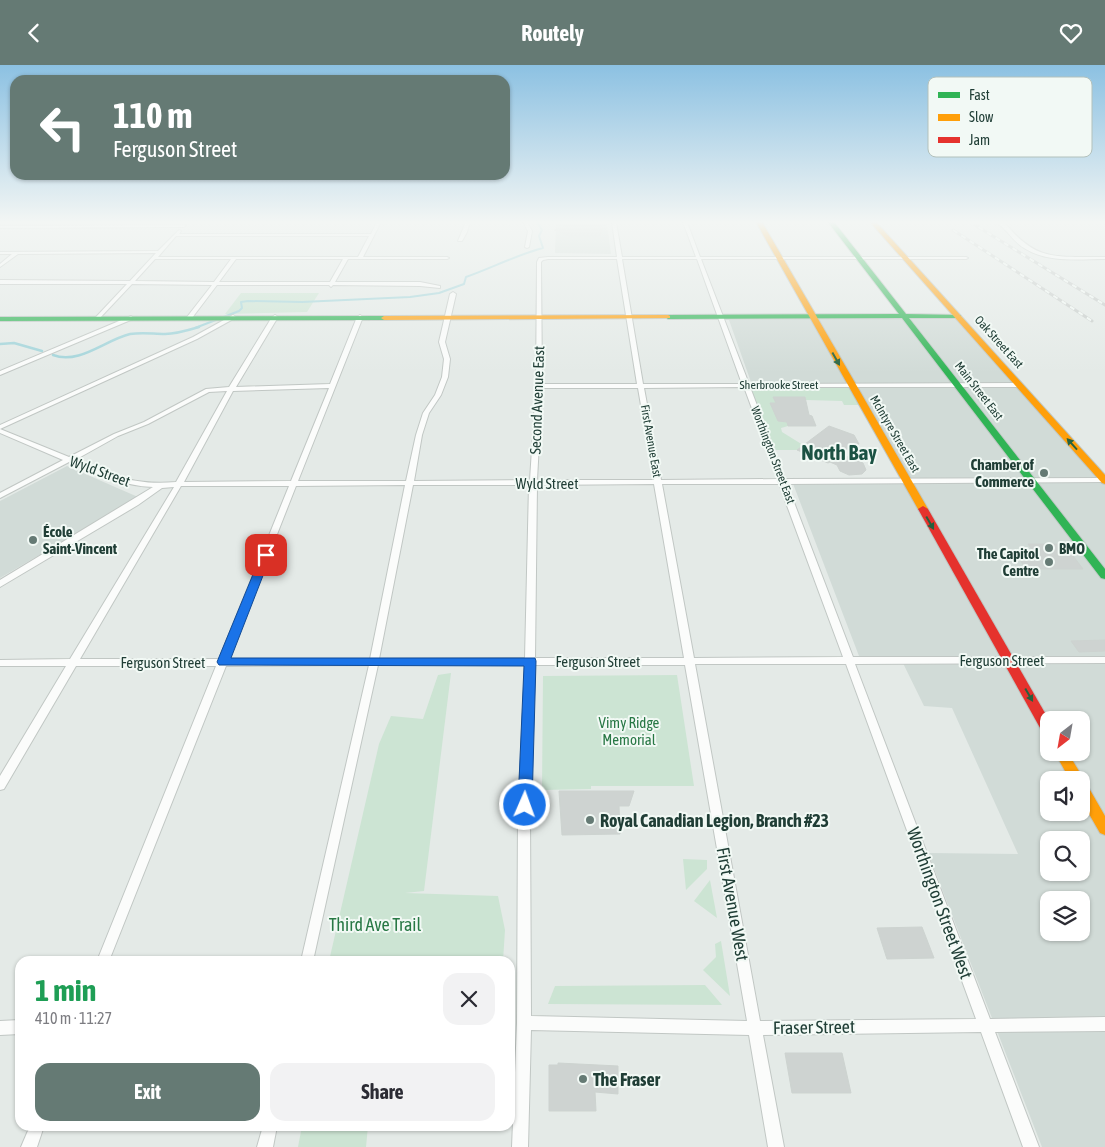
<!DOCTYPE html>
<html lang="en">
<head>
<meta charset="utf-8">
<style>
  body { margin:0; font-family:"Asap Condensed",sans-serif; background:#f2f2f3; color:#2b2b33; height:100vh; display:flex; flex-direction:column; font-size:19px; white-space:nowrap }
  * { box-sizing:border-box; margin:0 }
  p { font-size:16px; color:#7c7c81 }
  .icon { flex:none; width:28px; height:28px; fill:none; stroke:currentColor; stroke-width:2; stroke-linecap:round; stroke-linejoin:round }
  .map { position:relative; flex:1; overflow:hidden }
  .sheet { position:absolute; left:15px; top:891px; width:500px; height:175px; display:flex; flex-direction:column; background:#fff; border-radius:15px; box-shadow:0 1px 4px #0004 }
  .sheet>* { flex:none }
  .banner { position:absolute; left:10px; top:10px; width:500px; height:105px; border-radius:15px; box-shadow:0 1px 4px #0004; background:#657a74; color:#fff; overflow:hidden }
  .needle { width:32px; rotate:211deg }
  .controls { position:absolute; left:1040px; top:646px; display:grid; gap:10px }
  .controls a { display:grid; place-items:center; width:50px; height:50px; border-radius:10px; background:#fff; box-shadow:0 1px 4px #0004; font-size:25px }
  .pin { position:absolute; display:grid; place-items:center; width:42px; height:42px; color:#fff; margin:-21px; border-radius:10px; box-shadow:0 2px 8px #0006 }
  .me { position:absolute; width:55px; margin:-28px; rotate:2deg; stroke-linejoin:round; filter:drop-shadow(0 0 4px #0008) }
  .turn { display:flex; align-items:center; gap:18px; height:105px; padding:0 20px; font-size:22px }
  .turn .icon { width:65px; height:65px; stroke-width:2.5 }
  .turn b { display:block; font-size:35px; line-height:42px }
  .round { display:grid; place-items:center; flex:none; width:52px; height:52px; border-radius:15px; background:#f2f2f3 }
  .overview { display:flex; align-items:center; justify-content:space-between; height:85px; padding:0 20px }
  h1 { font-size:30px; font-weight:700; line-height:38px; color:#1e9e55 }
  .action { display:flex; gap:10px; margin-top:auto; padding:10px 20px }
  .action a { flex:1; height:58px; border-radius:15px; background:#657a74; color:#fff; font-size:20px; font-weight:700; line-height:58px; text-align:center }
  .action a+a { background:#f2f2f3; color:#2b2b33 }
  header { display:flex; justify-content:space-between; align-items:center; height:65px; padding:0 20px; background:#657a74; color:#fff; font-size:22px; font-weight:700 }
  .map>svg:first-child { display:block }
  .built { fill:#d1dbd7; fill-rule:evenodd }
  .green { fill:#cce4d3 }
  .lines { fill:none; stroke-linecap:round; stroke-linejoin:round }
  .stream-far1 { stroke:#a2d4da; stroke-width:2 }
  .stream { stroke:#a2d4da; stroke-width:2.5 }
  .building { fill:#ced3d1; stroke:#cdd3d0 }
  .street-casing { stroke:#c1c7c4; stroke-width:2 }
  .fast-casing { stroke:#bfc7c4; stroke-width:2 }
  .slow-casing { stroke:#bfc7c4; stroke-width:2 }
  .jam-casing { stroke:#bfc7c4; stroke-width:2 }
  .street { fill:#fbfcfb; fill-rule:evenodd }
  .fast { fill:#30b455; fill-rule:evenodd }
  .slow { fill:#ff9f0a; fill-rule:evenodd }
  .jam { fill:#e5322d; fill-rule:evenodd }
  .rail-casing { stroke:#c6cbc9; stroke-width:3 }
  .rail { stroke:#f2f9f5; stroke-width:2; stroke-dasharray:5; stroke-linecap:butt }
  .oneway { fill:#25613f }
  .route { fill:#1a73e8; stroke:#114b97 }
  .poi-dot { fill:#657a74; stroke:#f2f9f5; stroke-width:2 }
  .labels { text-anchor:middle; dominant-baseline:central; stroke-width:4; stroke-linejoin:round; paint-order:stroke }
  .far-street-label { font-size:12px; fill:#203e36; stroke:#f2f9f5 }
  .street-label { font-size:15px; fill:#203e36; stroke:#f2f9f5 }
  .poi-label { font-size:15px; font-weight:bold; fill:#203e36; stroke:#f2f9f5; text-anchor:end }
  .park-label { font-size:15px; fill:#287845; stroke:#f2f9f5 }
  .near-poi-label { font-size:18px; font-weight:bold; fill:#203e36; stroke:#f2f9f5; text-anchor:start }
  .near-street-label { font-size:18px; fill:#203e36; stroke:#f2f9f5 }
  .near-park-label { font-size:18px; fill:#287845; stroke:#f2f9f5 }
  .far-town-label { font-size:21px; font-weight:bold; fill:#1b5243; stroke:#f2f9f5 }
  .key { fill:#f2f9f5; stroke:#b3c1bc; stroke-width:1 }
  .key-label { font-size:14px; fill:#203e36 }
</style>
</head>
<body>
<header><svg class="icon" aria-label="back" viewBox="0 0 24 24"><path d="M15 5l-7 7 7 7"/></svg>Routely<svg class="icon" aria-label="heart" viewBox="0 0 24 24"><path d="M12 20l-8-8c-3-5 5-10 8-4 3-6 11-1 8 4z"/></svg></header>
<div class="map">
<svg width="1105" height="1082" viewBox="0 0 1105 1082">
  <rect width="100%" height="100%" fill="#e4eae7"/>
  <g class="built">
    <path d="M556 159H607L611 189 555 188Z"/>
    <path d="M955 252 1105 420V1082H1042L928 788 1018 789 952 643 924 641 900 592 859 591 792 416H906L851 321 752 320 729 255ZM1049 655H1081V688H1049ZM1049 715H1081V748H1049ZM1049 775H1081V808H1049ZM1049 835H1081V868H1049Z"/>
    <path d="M67 401 138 432 0 513V436Z"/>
  </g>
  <g class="green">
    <path d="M241 228H319L307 247 225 249Z"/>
    <path d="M746 320 851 321 862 340H844L842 336 806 335 805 332 774 333 776 338H771L778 356 787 357 788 361 781 363 782 367 803 380 797 385H771Z"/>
    <path d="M451 608 424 826 405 828 498 831 505 865 503 896H329L379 679 391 651 423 654 438 610Z"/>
    <path d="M677 610 694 721H591V724L542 725 543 611Z"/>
    <path d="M683 794 707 795V804L686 825Z"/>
    <path d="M710 815 717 853 694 836Z"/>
    <path d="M721 876 730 931 703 905 716 892 715 879Z"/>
    <path d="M705 920 722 940 548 939 555 921Z"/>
    <path d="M302 1061H368L366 1082H298Z"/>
  </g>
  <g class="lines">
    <path class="stream-far1" d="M195 263 239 246 242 243 241 237 248 236 302 237 410 232 439 228 464 219 466 212C492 203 516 190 543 183L539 171 542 165 537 157"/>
    <g class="stream">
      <path d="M0 279 14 278 42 286"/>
      <path d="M53 290C79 300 105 275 130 269 143 267 153 269 165 269 176 269 189 265 199 262"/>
    </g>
  </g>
  <g class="building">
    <path d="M568 160H597L603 162 600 171H570L554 165Z"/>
    <path d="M773 332H805L809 350 812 351 816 361H788L787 357 778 356 770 338H776Z"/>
    <path d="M829 361 854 370 859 379 838 388 863 398 866 405 862 409 849 410 840 406 837 400 830 397 828 398 797 385Z"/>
    <path d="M1028 479H1064L1083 504H1026L1017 490H1036Z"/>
    <path d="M1105 575V586L1079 587 1071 576Z"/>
    <path d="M559 726H634L629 741H619L620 769 562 770Z"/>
    <path d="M922 862 934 893 887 894 877 863Z"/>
    <path d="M785 988H842L851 1028H792Z"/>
    <path d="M558 998 618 1001V1029L595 1027 596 1046H549V1000H558Z"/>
  </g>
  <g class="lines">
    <defs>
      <g id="street">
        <path d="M377 157H381L363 192H447L449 193 447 194H348L335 217H420L440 221V223L420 221 333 220 331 222 329 220H217L192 253 190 254 187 252 212 220 132 219 98 255 95 253 96 252 127 219H0V215L130 216 156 188 18 189 0 202V199L12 189H0V187L158 186 179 165 181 166 179 169H371ZM176 171H369L358 192H158ZM155 194H231L214 217 135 216ZM236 194H343L330 217H219Z"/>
        <path d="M466 157H470L467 167 462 176H458Z"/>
        <path d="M523 157H527L532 166 529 182 527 183 525 182 528 166Z"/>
        <path d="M612 157H616L622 192H696L683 157H687L700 192H966L968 193 966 194H701L749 319 1019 318 1022 320 1019 322H750L785 414 1105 413V417L787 419 853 592H1105V598L855 599 990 954 1105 952V966L995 967 1039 1082H1023L981 967 763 970 784 1082H768L749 970 531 965 528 1082H512L517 958 518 749 525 600H378L313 896H301L369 600 226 601 109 896H97L216 601H76L4 724 0 725V711L66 601H0V595L70 594 174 422 162 423 138 440 0 522V515L153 422C123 421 97 409 69 397L0 433V428L63 395 0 368V360L193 272 233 250 236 252 235 253 197 274 0 364 69 392 114 369 144 357 206 324 229 322 272 252 275 250 278 252 236 322 330 319 357 252 360 250 363 252 298 416H406L416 370 423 348 435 330 442 312 444 294 439 277 450 229 453 227 456 229 445 277 450 294 448 312 441 330 429 348 422 370 414 416 530 415 536 321 537 197 539 193 548 192H617ZM548 194H617L637 319H542L541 197 543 195ZM622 194H697L742 319H643ZM744 322 778 414 661 415 644 323ZM329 323 291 416 184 417 233 326ZM542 323H638L654 415H537ZM227 326 176 417C135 421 112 410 75 395L118 371 148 359 209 327ZM654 419 684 593H535L537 420ZM662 419H779L843 592 694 593ZM405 420 370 594H228L296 421ZM413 420H529L525 593 379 594ZM181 421H289L219 594H80ZM695 599H846L976 954 760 956ZM535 600H685L747 956 531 951 530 749Z"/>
        <path d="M995 157H1004C1037 198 1057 191 1105 192V194C1078 194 1047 198 1024 183 1012 176 1006 162 995 157Z"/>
        <path d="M186 160 184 162 0 163V161Z"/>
        <path d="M131 251 134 253 133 254 0 310V306Z"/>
        <path d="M20 955V969L0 970V956Z"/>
        <path d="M30 1061H44L37 1082H21Z"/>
        <path d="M263 1061H277L273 1082H257Z"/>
      </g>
      <g id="fast">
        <path d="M828 157H834L906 249 960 250 961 251 958 253H909L1105 504V514L1101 513 902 253 668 254 665 252 668 250 899 249Z"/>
        <path d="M0 252 384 251 387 253 384 255 0 256Z"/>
      </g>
      <g id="slow">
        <path d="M756 157H762L928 444 926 446H920L918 444Z"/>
        <path d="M870 157H876L1105 410V419L1102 418Z"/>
        <path d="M668 250 670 251V253L384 255 381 253 384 251Z"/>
        <path d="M1055 688H1068L1082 711 1083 717 1086 718 1105 751V770L1100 768 1081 735V715H1070Z"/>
      </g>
      <path id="jam" d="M923 441 928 444 1049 655V671L1044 670 918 444Z"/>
    </defs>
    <use href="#street" class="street-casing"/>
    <use href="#fast" class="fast-casing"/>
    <use href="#slow" class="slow-casing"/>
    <use href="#jam" class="jam-casing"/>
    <use href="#street" class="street"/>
    <use href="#fast" class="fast"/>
    <use href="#slow" class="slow"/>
    <use href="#jam" class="jam"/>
    <defs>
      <g id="rail">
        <path d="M970 157 1105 240"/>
        <path d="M953 165 1092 256"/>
      </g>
    </defs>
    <use href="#rail" class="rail-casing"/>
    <use href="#rail" class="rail"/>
  </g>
  <defs><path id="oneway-solid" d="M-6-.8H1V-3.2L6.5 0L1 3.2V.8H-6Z" transform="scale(1.25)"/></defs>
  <g class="oneway">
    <use href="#oneway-solid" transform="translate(836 294) rotate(61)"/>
    <use href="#oneway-solid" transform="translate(1072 379) rotate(-132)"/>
    <use href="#oneway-solid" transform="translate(930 458) rotate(60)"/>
    <use href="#oneway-solid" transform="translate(1029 630) rotate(60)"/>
  </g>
  <linearGradient id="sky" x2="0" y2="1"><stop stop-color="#8cc1e2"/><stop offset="0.51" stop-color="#f3f6f4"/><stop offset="1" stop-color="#f3f6f4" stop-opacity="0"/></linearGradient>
  <rect width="1105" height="308" fill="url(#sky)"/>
  <path class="route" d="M266 487 271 490 231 593H535L536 596 532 740 530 745 525 746 520 745 518 740 524 601 219 600 217 597 261 490Z"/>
  <g class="poi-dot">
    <circle cx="1044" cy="408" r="5"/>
    <circle cx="33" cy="475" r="5"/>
    <circle cx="1049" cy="483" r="5"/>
    <circle cx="1049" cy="497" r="5"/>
    <circle cx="590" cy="755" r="5"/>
    <circle cx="583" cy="1014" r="5"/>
  </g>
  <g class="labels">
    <g class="far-street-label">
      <text transform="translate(999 277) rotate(48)">Oak Street East</text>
      <text x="779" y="320">Sherbrooke Street</text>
      <text transform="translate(979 326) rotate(52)">Main Street East</text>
      <text transform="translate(895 369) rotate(60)">McIntyre Street East</text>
      <text transform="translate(651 376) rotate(80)">First Avenue East</text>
      <text transform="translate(773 390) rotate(69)">Worthington Street East</text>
    </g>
    <g class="street-label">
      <text transform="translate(537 335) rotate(-88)">Second Avenue East</text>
      <text transform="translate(100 406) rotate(20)">Wyld Street</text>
      <text x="547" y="418">Wyld Street</text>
      <text x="1002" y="595">Ferguson Street</text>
      <text x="598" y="596">Ferguson Street</text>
      <text x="163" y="597">Ferguson Street</text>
    </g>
    <g class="poi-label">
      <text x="1034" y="399">Chamber of<tspan x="1034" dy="17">Commerce</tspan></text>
      <text x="43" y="466" text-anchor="start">École<tspan x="43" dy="17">Saint-Vincent</tspan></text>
      <text x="1059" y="483" text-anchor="start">BMO</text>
      <text x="1039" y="488">The Capitol<tspan x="1039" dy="17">Centre</tspan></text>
    </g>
    <g class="park-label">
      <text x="629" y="657">Vimy Ridge<tspan x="629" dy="17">Memorial</tspan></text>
    </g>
    <g class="near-poi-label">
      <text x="600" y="755">Royal Canadian Legion, Branch #23</text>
      <text x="593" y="1014">The Fraser</text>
    </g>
    <g class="near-street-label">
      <text transform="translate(940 838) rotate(70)">Worthington Street West</text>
      <text transform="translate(733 839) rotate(80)">First Avenue West</text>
      <text transform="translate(814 962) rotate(-1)">Fraser Street</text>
    </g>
    <g class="near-park-label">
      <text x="375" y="859">Third Ave Trail</text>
    </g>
    <g class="far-town-label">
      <text x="839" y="387">North Bay</text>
    </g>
  </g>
  <rect x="928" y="12" width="164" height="80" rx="8" class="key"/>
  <rect x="938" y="27" width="22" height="6" fill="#30b455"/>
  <rect x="938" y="49" width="22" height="7" fill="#ff9f0a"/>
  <rect x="938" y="72" width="22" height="6" fill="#e5322d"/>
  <g class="key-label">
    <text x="969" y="35">Fast</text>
    <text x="969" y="57">Slow</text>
    <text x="969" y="80">Jam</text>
  </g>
</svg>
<div class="controls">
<a><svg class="needle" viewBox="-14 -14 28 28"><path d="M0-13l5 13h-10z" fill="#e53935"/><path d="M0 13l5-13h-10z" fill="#7c7c81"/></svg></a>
<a><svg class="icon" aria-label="sound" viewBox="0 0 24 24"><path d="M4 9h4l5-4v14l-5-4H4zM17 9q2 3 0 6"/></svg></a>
<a><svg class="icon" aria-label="search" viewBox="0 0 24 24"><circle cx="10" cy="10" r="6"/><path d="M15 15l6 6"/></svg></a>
<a><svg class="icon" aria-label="layers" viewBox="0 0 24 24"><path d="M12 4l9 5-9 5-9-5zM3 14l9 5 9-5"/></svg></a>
</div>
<div class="pin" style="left:266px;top:490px;background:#d93025"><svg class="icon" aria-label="arrive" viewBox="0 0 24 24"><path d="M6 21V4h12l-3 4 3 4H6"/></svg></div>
<svg class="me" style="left:525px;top:740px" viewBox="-20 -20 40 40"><circle r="17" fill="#1a73e8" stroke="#fff" stroke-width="3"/><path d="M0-11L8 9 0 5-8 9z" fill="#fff"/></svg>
<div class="banner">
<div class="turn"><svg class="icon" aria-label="left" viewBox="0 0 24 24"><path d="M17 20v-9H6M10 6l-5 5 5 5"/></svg><div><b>110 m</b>Ferguson Street</div></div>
</div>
<section class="sheet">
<div class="overview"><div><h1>1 min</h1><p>410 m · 11:27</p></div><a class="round"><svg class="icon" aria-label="close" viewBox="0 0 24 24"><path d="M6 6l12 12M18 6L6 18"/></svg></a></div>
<div class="action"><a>Exit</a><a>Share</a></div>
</section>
</div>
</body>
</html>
